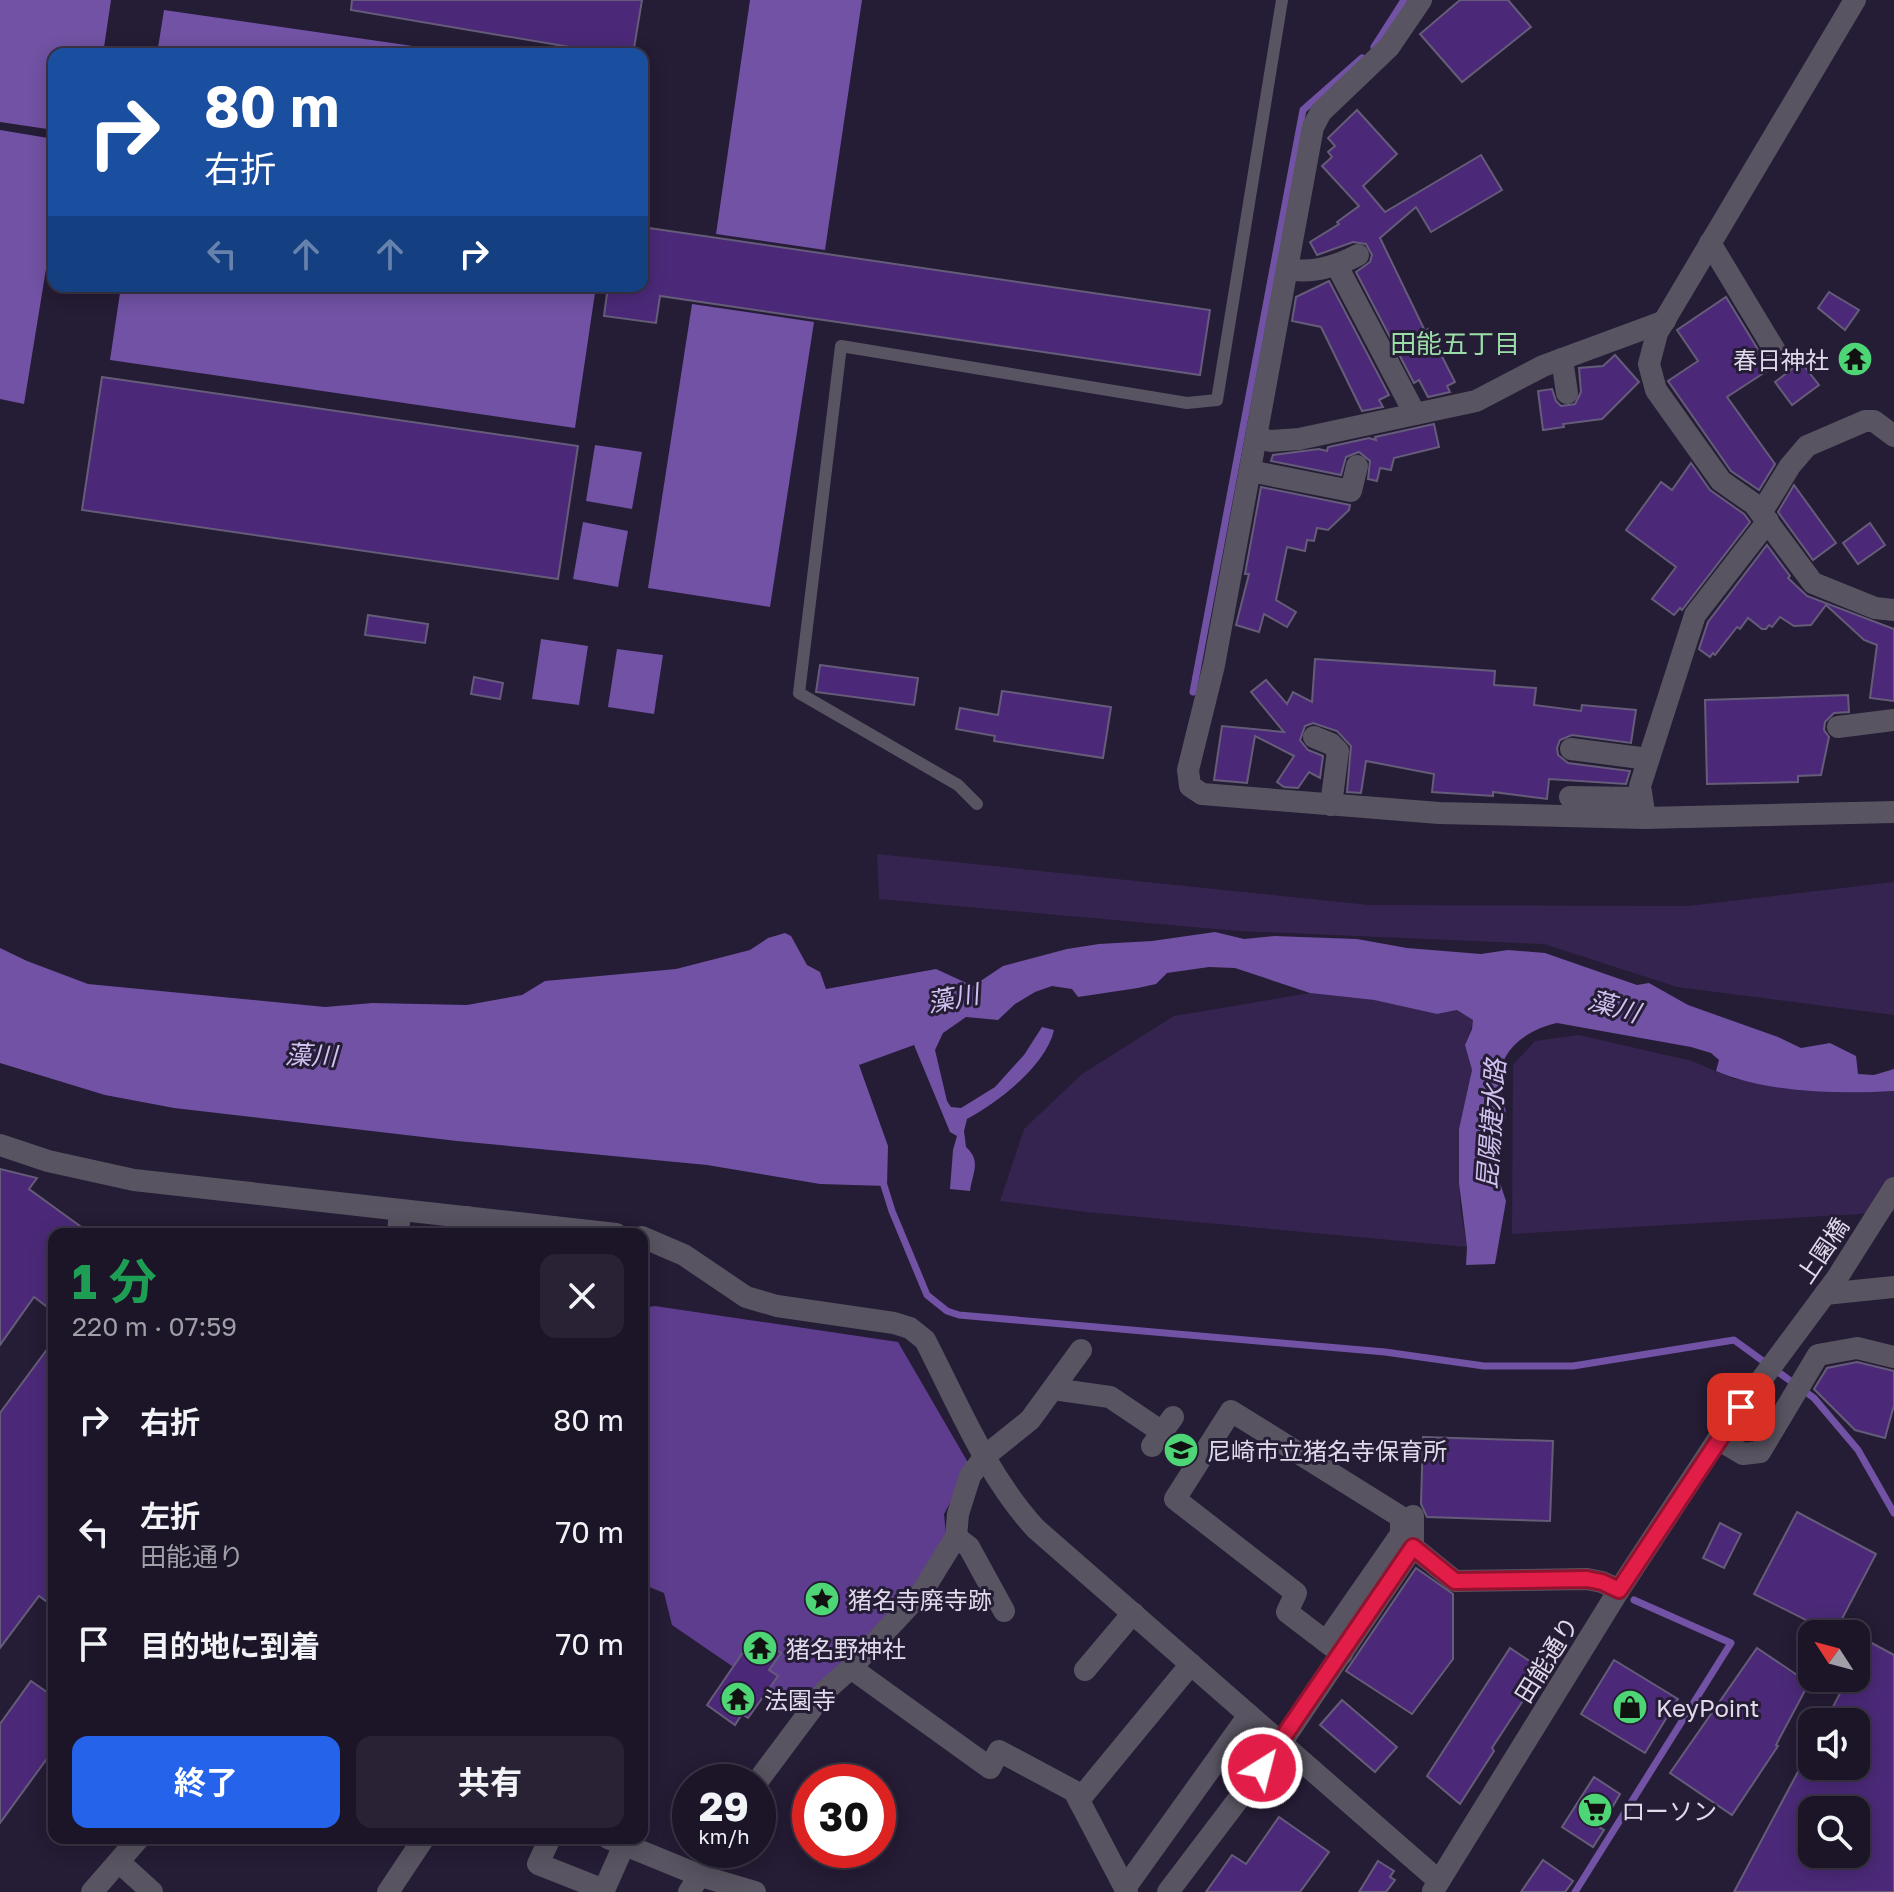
<!DOCTYPE html>
<html lang="ja">
<head>
<meta charset="utf-8">
<style>
  body { margin:0; font-family:"Golos Text","Noto Sans JP",sans-serif; background:#292234; color:#f1f3f6; height:100vh; display:flex; flex-direction:column; font-size:30px; white-space:nowrap }
  * { box-sizing:border-box; margin:0 }
  p { font-size:26px; color:#a09fa8 }
  .icon { flex:none; width:44px; height:44px; fill:none; stroke:currentColor; stroke-width:2; stroke-linecap:round; stroke-linejoin:round }
  .map { position:relative; flex:1; overflow:hidden }
  .side { position:absolute; left:48px; top:1228px; width:600px; height:616px; display:flex; flex-direction:column; background:#1c1528; border-radius:16px; box-shadow:0 4px 20px #0003,0 0 0 2px #3a3445 }
  .side>* { flex:none }
  .top-card { position:absolute; left:48px; top:48px; width:600px; height:244px; border-radius:16px; box-shadow:0 4px 20px #0003,0 0 0 2px #3a3445; background:#1a4fa0; color:#fff; overflow:hidden }
  .needle { width:52px; rotate:306deg }
  .controls { position:absolute; left:1798px; top:1620px; display:grid; gap:16px }
  .controls a { display:grid; place-items:center; width:72px; height:72px; border-radius:16px; background:#1c1528; box-shadow:0 4px 20px #0003,0 0 0 2px #3a3445; font-size:40px }
  .speed { position:absolute; left:672px; top:1764px; display:flex; gap:16px; font-size:40px; font-weight:700; text-align:center }
  .speed>* { display:grid; place-content:center; width:104px; height:104px; border-radius:50%; background:#1c1528; box-shadow:0 4px 20px #0003,0 0 0 2px #3a3445; line-height:1 }
  .speed small { font-size:20px; font-weight:400 }
  .speed .limit { border:12px solid #d22; background:#fff; color:#111 }
  .pin { position:absolute; display:grid; place-items:center; width:68px; height:68px; color:#fff; margin:-34px; border-radius:16px; box-shadow:0 4px 12px #0006 }
  .me { position:absolute; width:88px; margin:-44px; rotate:36deg; stroke-linejoin:round; filter:drop-shadow(0 0 6px #0008) }
  .turn { display:flex; align-items:center; gap:28px; height:168px; padding:0 24px; font-size:36px }
  .turn .icon { width:104px; height:104px; stroke-width:2.5 }
  .turn b { display:block; font-size:56px; line-height:68px }
  .lanes { display:flex; align-items:center; height:76px; padding:0 24px; background:#0003; justify-content:center; gap:40px; direction:ltr }
  .lanes .off { opacity:.35 }
  .round { display:grid; place-items:center; flex:none; width:84px; height:84px; border-radius:16px; background:#292234 }
  .overview { display:flex; align-items:center; justify-content:space-between; height:136px; padding:0 24px }
  h1 { font-size:48px; font-weight:700; line-height:60px; color:#1e9e55 }
  .button { display:flex; gap:16px; margin-top:auto; padding:16px 24px }
  .button a { flex:1; height:92px; border-radius:16px; background:#2563eb; color:#fff; font-size:32px; font-weight:700; line-height:92px; text-align:center }
  .button a+a { background:#292234; color:#f1f3f6 }
  ul { padding:0; list-style:none }
  li { display:flex; align-items:center; gap:24px; height:112px; padding:0 24px }
  li div { flex:1 }
  li b { display:block; font-size:30px }
  li em { font-style:normal }
  .map>svg:first-child { display:block }
  .green { fill:#352450 }
  .forest { fill:#5e3d8e }
  .water { fill:#7152a4 }
  .lines { fill:none; stroke-linecap:round; stroke-linejoin:round }
  .stream { stroke:#7152a4; stroke-width:7 }
  .building { fill:#4b2978; stroke:#655c79; stroke-width:2; fill-rule:evenodd }
  .service { stroke:#585461; stroke-width:12 }
  .minor { stroke:#585461; stroke-width:22 }
  .tertiary { stroke:#585461; stroke-width:22 }
  .route-casing { stroke:#92132f; stroke-width:20 }
  .route { stroke:#e11d48; stroke-width:14 }
  .labels { text-anchor:middle; dominant-baseline:central; stroke-width:6; stroke-linejoin:round; paint-order:stroke }
  .poi-label { font-size:24px; fill:#e0daeb; stroke:#251c35; text-anchor:start }
  .street-label { font-size:24px; fill:#e0daeb; stroke:#251c35 }
  .neighbourhood-label { font-size:26px; fill:#9bdda7; stroke:#251c35 }
  .water-label { font-size:26px; font-style:italic; fill:#d0c1ee; stroke:#251c35 }
</style>
</head>
<body>
<div class="map">
<svg width="1894" height="1892" viewBox="0 0 1894 1892">
  <rect width="100%" height="100%" fill="#251c35"/>
  <g class="green">
    <path d="M877 854 1369 905 1688 906 1894 882V1015L1677 987 1544 944 1238 931 879 899Z"/>
    <path d="M1310 993 1374 1000 1437 1014 1457 1010 1474 1020 1465 1045 1472 1070 1459 1130 1460 1206 1467 1247 1086 1212 1000 1201 1024 1129 1082 1074 1174 1016Z"/>
    <path d="M1579 1035 1692 1061 1734 1079 1876 1092 1894 1091V1212L1512 1234 1513 1065 1535 1041Z"/>
  </g>
  <path class="forest" d="M655 1306 898 1342 970 1466 944 1514 947 1546 857 1653 799 1712 672 1625 664 1593 642 1584V1308Z"/>
  <g class="water">
    <path d="M0 0H111L103 54H54V130L0 122Z"/>
    <path d="M750 0H862L825 250 716 234Z"/>
    <path d="M164 10 468 54H157Z"/>
    <path d="M0 130 54 139V220L24 404 0 399Z"/>
    <path d="M121 286H596L575 428 110 360Z"/>
    <path d="M692 304 814 322 770 607 648 588Z"/>
    <path d="M595 445 642 452 632 509 586 501Z"/>
    <path d="M583 522 628 531 618 587 573 579Z"/>
    <path d="M541 639 588 646 579 705 532 699Z"/>
    <path d="M617 649 663 655 654 714 608 707Z"/>
    <path d="M1215 932 1244 939 1274 936 1357 939 1407 948 1481 954 1508 950 1545 953 1637 985 1649 983 1688 1005 1778 1037 1801 1048 1830 1043 1856 1056 1858 1074 1874 1075 1894 1069V1091C1839 1094 1767 1093 1716 1071L1719 1060 1711 1053 1691 1047 1557 1023C1529 1029 1498 1049 1500 1082 1503 1110 1515 1116 1492 1140L1495 1168 1506 1201 1495 1264 1466 1265 1467 1247 1459 1183V1129L1472 1070 1465 1045 1472 1029 1473 1020 1457 1010 1437 1014 1374 1000 1310 993 1235 968 1209 967 1167 973 1156 984 1138 988 1078 997 1072 989 1052 986 1035 992 1015 1004 998 1020 966 1017 943 1033 935 1050 947 1101 951 1107 961 1108 995 1087 1024 1055 1042 1027 1054 1030C1046 1066 998 1102 967 1119L964 1131 966 1147C982 1161 972 1174 970 1191L950 1189 953 1150 957 1136 950 1132 914 1045 859 1065 888 1146 887 1186 820 1184 707 1165 457 1141 174 1108 105 1095 0 1063V948L27 961 88 984 325 1007 373 1003 467 1005 522 995 545 981 676 969 750 950 768 938 785 933 791 936 807 965 820 972 826 989 936 969 973 986 1003 966 1067 949 1099 944 1152 941Z"/>
  </g>
  <g class="lines">
    <g class="stream">
      <path d="M1374 47 1404 0"/>
      <path d="M1193 692 1303 110 1362 58"/>
      <path d="M882 1179 892 1211 927 1295 947 1311 959 1315 1385 1352 1484 1366H1573L1734 1340 1814 1398 1858 1450 1894 1513"/>
      <path d="M1575 1892 1731 1643 1634 1600"/>
    </g>
  </g>
  <g class="building">
    <path d="M352 0H642L633 54H611L351 10Z"/>
    <path d="M1460 0H1508L1531 27 1462 82 1420 34Z"/>
    <path d="M1357 110 1397 154 1363 186 1385 212 1481 155 1502 190 1431 232 1416 207 1380 238 1425 331 1428 329 1455 382 1447 386 1450 392 1428 397 1419 380 1414 383 1356 272 1370 262 1372 255 1366 244 1353 242 1317 255 1310 242 1339 224 1337 222 1359 206 1322 166 1332 157 1328 152 1335 146 1328 138Z"/>
    <path d="M642 227 1210 310 1200 375 660 296 656 323 604 316 608 286H642Z"/>
    <path d="M1329 281 1389 395 1379 400 1383 407 1362 411 1321 327 1292 321 1296 297Z"/>
    <path d="M1829 292 1859 310 1845 330 1818 308Z"/>
    <path d="M1726 297 1765 361 1773 367 1727 397 1775 464 1759 490 1731 471 1668 381 1698 361 1677 330Z"/>
    <path d="M1615 355 1639 382 1602 419 1563 424 1564 427 1543 430 1538 391 1552 389 1556 401 1561 406 1575 404 1581 392 1579 368 1603 366Z"/>
    <path d="M1801 362 1819 385 1792 405 1775 382Z"/>
    <path d="M102 377 578 446 558 579 82 510Z"/>
    <path d="M1434 424 1439 447 1394 458 1391 470 1380 468 1377 481 1368 479 1370 461 1359 452 1346 457 1341 475 1271 461 1273 455 1319 449 1327 451 1328 447 1369 438 1376 440 1375 437Z"/>
    <path d="M1691 463 1710 490 1744 514 1750 522 1682 610 1680 608 1674 615 1652 599 1676 567 1626 530 1661 482 1672 490Z"/>
    <path d="M1794 485 1836 543 1813 560 1778 512Z"/>
    <path d="M1261 487 1350 505 1349 510 1328 530 1317 528 1314 541 1307 540 1305 551 1287 547 1276 600 1296 612 1287 627 1264 614 1259 632 1236 625 1249 574H1245Z"/>
    <path d="M1870 523 1885 545 1858 564 1843 543Z"/>
    <path d="M1767 545 1790 576 1788 578 1807 596 1894 629V701L1870 698 1877 645 1864 640 1826 605 1811 625 1794 626 1780 617 1772 627 1769 625 1766 629H1762L1748 618 1740 629 1737 627 1715 655 1713 653 1710 657 1699 649 1708 622Z"/>
    <path d="M368 615 428 624 425 643 365 635Z"/>
    <path d="M1315 659 1495 671 1494 685 1536 688 1534 705 1581 711 1582 705 1636 710 1631 743 1572 735 1560 740 1557 748 1558 755 1568 763 1630 771 1626 784 1549 779 1547 799 1493 792V796L1432 792 1434 774 1366 761 1361 793 1347 792 1351 746 1337 731 1313 723 1305 726 1300 740 1308 750 1323 756 1320 778 1309 772 1298 788 1284 787 1277 782 1294 756 1255 736 1247 783 1214 780 1222 726 1284 732 1251 692 1266 680 1287 704 1293 692 1312 702Z"/>
    <path d="M820 665 918 678 914 705 816 692Z"/>
    <path d="M474 677 503 683 500 699 471 694Z"/>
    <path d="M1002 691 1111 707 1103 758 994 741 995 736 956 729 960 708 998 715Z"/>
    <path d="M1848 695 1849 712 1834 713 1825 722 1824 730 1829 737 1821 775 1798 776V782L1707 784 1705 700Z"/>
    <path d="M0 1169 37 1178 29 1189 91 1234H54V1312L34 1297 0 1345Z"/>
    <path d="M54 1340V1607L39 1596 0 1648V1413Z"/>
    <path d="M1857 1362 1894 1371V1405L1885 1438 1855 1430 1814 1389 1827 1368Z"/>
    <path d="M1423 1437 1553 1441 1550 1521 1427 1517 1421 1504Z"/>
    <path d="M1797 1512 1876 1554 1834 1634 1754 1594Z"/>
    <path d="M1720 1523 1741 1534 1724 1568 1703 1558Z"/>
    <path d="M1416 1568 1453 1594V1659L1412 1714 1346 1671Z"/>
    <path d="M755 1635 781 1653 769 1670 778 1676 748 1718 742 1714 735 1725 707 1705Z"/>
    <path d="M1868 1641 1894 1655V1892H1734L1801 1766H1856V1722H1825L1848 1678H1856V1663ZM1812 1810H1856V1854H1812Z"/>
    <path d="M1510 1648 1543 1670 1492 1748 1494 1751 1460 1804 1427 1776Z"/>
    <path d="M1757 1648 1809 1683 1776 1745 1778 1746 1732 1815 1670 1773Z"/>
    <path d="M1614 1660 1678 1699 1645 1753 1581 1714Z"/>
    <path d="M31 1681 54 1697V1749L0 1823V1724Z"/>
    <path d="M1342 1700 1397 1747 1375 1772 1320 1725Z"/>
    <path d="M1594 1777 1620 1794 1600 1828 1604 1830 1593 1847 1562 1827Z"/>
    <path d="M1279 1817 1329 1852 1300 1892H1206L1232 1855 1246 1864Z"/>
    <path d="M1543 1860 1573 1881 1565 1892H1521Z"/>
    <path d="M1378 1861 1394 1871 1390 1877 1395 1880 1386 1892H1359Z"/>
  </g>
  <g class="lines">
    <path class="service" d="M977 804 958 785 799 693 841 346 1187 403 1217 400 1282 0"/>
    <g class="minor">
      <path d="M1421 0 1389 47 1321 112 1313 127 1214 665 1188 770 1190 786 1202 794 1439 813 1645 818 1894 812"/>
      <path d="M1855 0 1657 333 1649 364 1656 390 1721 481 1754 504 1813 583 1875 608 1894 610"/>
      <path d="M1710 243 1777 354"/>
      <path d="M1337 266 1415 414"/>
      <path d="M1287 269C1312 274 1335 267 1358 255"/>
      <path d="M1562 359 1567 393"/>
      <path d="M1256 437 1270 441 1299 439 1476 401 1543 366 1665 321"/>
      <path d="M1250 471 1351 491 1357 466"/>
      <path d="M1761 513 1790 466 1807 446 1865 421H1874L1894 436"/>
      <path d="M1838 727 1894 720"/>
      <path d="M1314 737 1331 744 1338 751 1331 805"/>
      <path d="M1571 749 1648 759"/>
      <path d="M1570 797 1641 798"/>
      <path d="M1645 818 1640 786 1695 615 1768 521"/>
      <path d="M398 1234 400 1210"/>
      <path d="M463 1234 467 1217"/>
      <path d="M1053 1389 1110 1397 1162 1432"/>
      <path d="M1718 1439 1743 1454 1760 1452 1818 1355 1857 1348 1894 1357"/>
      <path d="M1152 1446 1173 1417"/>
      <path d="M956 1537 969 1547 1004 1611"/>
      <path d="M1413 1547 1455 1581 1587 1579 1602 1582 1619 1590"/>
      <path d="M1326 1642 1401 1534V1517L1231 1411 1175 1499 1296 1593 1287 1612 1342 1654"/>
      <path d="M851 1668 990 1768 999 1751 1074 1791 1127 1892"/>
      <path d="M1085 1670 1133 1613"/>
      <path d="M757 1782 825 1691 851 1668 922 1592 956 1537 958 1514 970 1476 985 1456 1030 1420 1081 1350"/>
      <path d="M1079 1800 1191 1664"/>
      <path d="M550 1838 538 1864 604 1890 624 1845"/>
      <path d="M608 1838 701 1876 755 1892"/>
      <path d="M119 1862 152 1892"/>
      <path d="M1125 1888 1249 1715"/>
      <path d="M92 1892 139 1838"/>
      <path d="M388 1892 424 1838"/>
      <path d="M689 1892 716 1850"/>
      <path d="M1168 1892 1281 1743 1413 1547V1516"/>
    </g>
    <g class="tertiary">
      <path d="M0 1145 48 1161 134 1180 616 1234"/>
      <path d="M642 1237 684 1255 746 1297 777 1306 894 1323 910 1328 925 1340C958 1404 987 1476 1036 1529L1439 1881"/>
      <path d="M1825 1294 1894 1287"/>
      <path d="M1433 1891 1619 1590 1724 1430 1837 1278 1894 1188"/>
    </g>
  </g>
  <g class="lines">
    <defs>
      <path id="route" d="M1262 1768 1413 1547 1455 1581 1587 1579 1602 1582 1619 1590 1741 1407"/>
    </defs>
    <use href="#route" class="route-casing"/>
    <use href="#route" class="route"/>
  </g>
  <defs>
    <symbol id="temple-disc" viewBox="-11 -11 22 22"><circle r="9.5" fill="#4ed676" stroke="#251c35"/><path d="M0-6L5-2H3V0L6.5 2.5H4V6H1.5V3h-3V6H-4V2.5H-6.5L-3 0V-2H-5Z" fill="#111"/></symbol>
    <symbol id="school-disc" viewBox="-11 -11 22 22"><circle r="9.5" fill="#4ed676" stroke="#251c35"/><path d="M0-5L7-2L0 1L-7-2ZM-4 1L0 2.5L4 1V4Q0 6-4 4Z" fill="#111"/></symbol>
    <symbol id="sight-disc" viewBox="-11 -11 22 22"><circle r="9.5" fill="#4ed676" stroke="#251c35"/><path d="M0-6L1.8-2.2L6-1.7L2.9 1.2L3.7 5.4L0 3.3L-3.7 5.4L-2.9 1.2L-6-1.7L-1.8-2.2Z" fill="#111"/></symbol>
    <symbol id="shop-disc" viewBox="-11 -11 22 22"><circle r="9.5" fill="#4ed676" stroke="#251c35"/><path d="M-5-2.5h2.3a2.7 3.5 0 0 1 5.4 0H5L5.5 6h-11ZM-1.5-2.5h3a1.5 2.3 0 0 0-3 0Z" fill="#111"/></symbol>
    <symbol id="supermarket-disc" viewBox="-11 -11 22 22"><circle r="9.5" fill="#4ed676" stroke="#251c35"/><path d="M-6-5.5h2.5l.6 2H6L4.5 2H-2.5L-4.4-4H-6ZM-1.5 3.2a1.3 1.3 0 1 0 .1 0ZM3 3.2a1.3 1.3 0 1 0 .1 0Z" fill="#111"/></symbol>
  </defs>
  <g fill-rule="evenodd">
    <use href="#temple-disc" x="1835" y="339" width="40" height="40"/>
    <use href="#school-disc" x="1161" y="1430" width="40" height="40"/>
    <use href="#sight-disc" x="802" y="1579" width="40" height="40"/>
    <use href="#temple-disc" x="740" y="1628" width="40" height="40"/>
    <use href="#temple-disc" x="718" y="1679" width="40" height="40"/>
    <use href="#shop-disc" x="1610" y="1687" width="40" height="40"/>
    <use href="#supermarket-disc" x="1575" y="1790" width="40" height="40"/>
  </g>
  <g class="labels">
    <g class="poi-label">
      <text x="1829" y="359" text-anchor="end">春日神社</text>
      <text x="1207" y="1450">尼崎市立猪名寺保育所</text>
      <text x="848" y="1599">猪名寺廃寺跡</text>
      <text x="786" y="1648">猪名野神社</text>
      <text x="764" y="1699">法園寺</text>
      <text x="1656" y="1707">KeyPoint</text>
      <text x="1621" y="1810">ローソン</text>
    </g>
    <g class="street-label">
      <text transform="translate(1822 1250) rotate(-56)">上園橋</text>
      <text transform="translate(1546 1659) rotate(-58)">田能通り</text>
    </g>
    <g class="neighbourhood-label">
      <text x="1455" y="343">田能五丁目</text>
    </g>
    <g class="water-label">
      <text transform="translate(953 998) rotate(-11)">藻川</text>
      <text transform="translate(1614 1006) rotate(16)">藻川</text>
      <text transform="translate(311 1055) rotate(2)">藻川</text>
      <text transform="translate(1491 1124) rotate(-86)">昆陽捷水路</text>
    </g>
  </g>
</svg>
<div class="controls">
<a><svg class="needle" viewBox="-14 -14 28 28"><path d="M0-13l5 13h-10z" fill="#e53935"/><path d="M0 13l5-13h-10z" fill="#a09fa8"/></svg></a>
<a><svg class="icon" aria-label="sound" viewBox="0 0 24 24"><path d="M4 9h4l5-4v14l-5-4H4zM17 9q2 3 0 6"/></svg></a>
<a><svg class="icon" aria-label="search" viewBox="0 0 24 24"><circle cx="10" cy="10" r="6"/><path d="M15 15l6 6"/></svg></a>
</div>
<div class="speed"><div>29<small>km/h</small></div><div class="limit">30</div></div>
<div class="pin" style="left:1741px;top:1407px;background:#d93025"><svg class="icon" aria-label="arrive" viewBox="0 0 24 24"><path d="M6 21V4h12l-3 4 3 4H6"/></svg></div>
<svg class="me" style="left:1262px;top:1768px" viewBox="-20 -20 40 40"><circle r="17" fill="#e11d48" stroke="#fff" stroke-width="3"/><path d="M0-11L8 9 0 5-8 9z" fill="#fff"/></svg>
<div class="top-card">
<div class="turn"><svg class="icon" aria-label="right" viewBox="0 0 24 24"><path d="M7 20v-9h11M14 6l5 5-5 5"/></svg><div><b>80 m</b>右折</div></div>
<div class="lanes"><svg class="icon off" aria-label="left" viewBox="0 0 24 24"><path d="M17 20v-9H6M10 6l-5 5 5 5"/></svg><svg class="icon off" aria-label="ahead" viewBox="0 0 24 24"><path d="M12 20V5M6 11l6-6 6 6"/></svg><svg class="icon off" aria-label="ahead" viewBox="0 0 24 24"><path d="M12 20V5M6 11l6-6 6 6"/></svg><svg class="icon" aria-label="right" viewBox="0 0 24 24"><path d="M7 20v-9h11M14 6l5 5-5 5"/></svg></div>
</div>
<section class="side">
<div class="overview"><div><h1>1 分</h1><p>220 m · 07:59</p></div><a class="round"><svg class="icon" aria-label="close" viewBox="0 0 24 24"><path d="M6 6l12 12M18 6L6 18"/></svg></a></div>
<ul>
<li><svg class="icon" aria-label="right" viewBox="0 0 24 24"><path d="M7 20v-9h11M14 6l5 5-5 5"/></svg><div><b>右折</b></div><em>80 m</em></li>
<li><svg class="icon" aria-label="left" viewBox="0 0 24 24"><path d="M17 20v-9H6M10 6l-5 5 5 5"/></svg><div><b>左折</b><p>田能通り</p></div><em>70 m</em></li>
<li><svg class="icon" aria-label="arrive" viewBox="0 0 24 24"><path d="M6 21V4h12l-3 4 3 4H6"/></svg><div><b>目的地に到着</b></div><em>70 m</em></li>
</ul>
<div class="button"><a>終了</a><a>共有</a></div>
</section>
</div>
</body>
</html>
